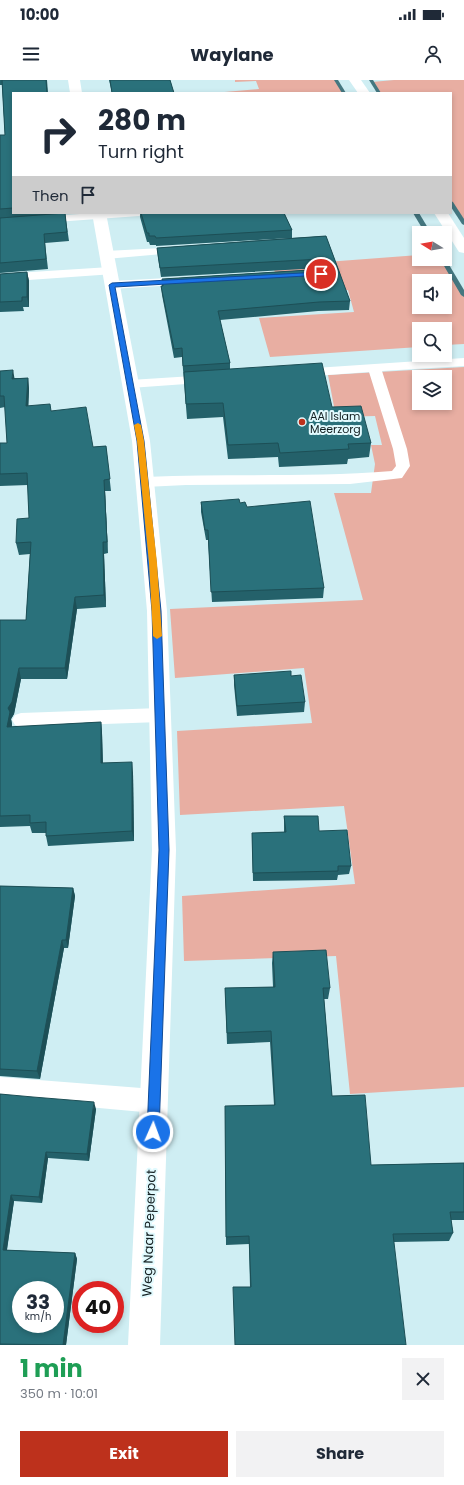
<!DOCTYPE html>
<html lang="en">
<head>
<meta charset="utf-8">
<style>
  body { margin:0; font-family:Poppins,sans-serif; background:#f2f2f3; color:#1f2937; height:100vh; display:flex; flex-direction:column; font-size:15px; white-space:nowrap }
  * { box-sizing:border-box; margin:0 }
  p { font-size:13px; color:#747a83 }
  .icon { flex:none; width:22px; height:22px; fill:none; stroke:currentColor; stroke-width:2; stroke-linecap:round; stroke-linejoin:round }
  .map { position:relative; height:1265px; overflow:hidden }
  .sheet { display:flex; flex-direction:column; background:#fff; flex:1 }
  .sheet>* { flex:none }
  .top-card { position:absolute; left:12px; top:12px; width:440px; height:122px; border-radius:0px; box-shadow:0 2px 6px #0003; background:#fff; color:#1f2937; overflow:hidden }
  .needle { width:26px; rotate:281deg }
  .buttons { position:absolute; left:412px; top:146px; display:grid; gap:8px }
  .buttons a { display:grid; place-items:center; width:40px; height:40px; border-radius:0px; background:#fff; box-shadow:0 2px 6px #0003; font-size:20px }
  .speed { position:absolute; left:12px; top:1201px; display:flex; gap:8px; font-size:20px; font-weight:700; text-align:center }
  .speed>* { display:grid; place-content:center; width:52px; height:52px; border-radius:50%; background:#fff; box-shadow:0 2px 6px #0003; line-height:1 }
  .speed small { font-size:10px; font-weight:400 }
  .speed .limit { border:6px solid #d22; background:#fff; color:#111 }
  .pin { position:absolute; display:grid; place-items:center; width:34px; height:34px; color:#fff; margin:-17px; border:2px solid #fff; border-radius:50%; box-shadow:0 1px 4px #0007 }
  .me { position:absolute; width:44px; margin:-22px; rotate:2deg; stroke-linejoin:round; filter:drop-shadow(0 0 3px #0008) }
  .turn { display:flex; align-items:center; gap:14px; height:84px; padding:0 20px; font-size:18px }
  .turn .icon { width:52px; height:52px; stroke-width:2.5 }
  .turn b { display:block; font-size:28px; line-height:34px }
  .then { display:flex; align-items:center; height:38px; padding:0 20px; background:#0003; gap:8px; font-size:15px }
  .round { display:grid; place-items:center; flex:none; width:42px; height:42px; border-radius:0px; background:#f2f2f3 }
  .summary { display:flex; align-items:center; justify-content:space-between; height:68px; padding:0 20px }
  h1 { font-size:24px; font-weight:700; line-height:30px; color:#1e9e55 }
  .button { display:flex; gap:8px; margin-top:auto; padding:8px 20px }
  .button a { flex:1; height:46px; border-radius:0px; background:#bd311c; color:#fff; font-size:16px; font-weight:700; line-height:46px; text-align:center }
  .button a+a { background:#f2f2f3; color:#1f2937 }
  .status { display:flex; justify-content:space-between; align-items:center; height:28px; padding:0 20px; background:#fff; direction:ltr }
  .status svg { height:11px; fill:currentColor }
  header { display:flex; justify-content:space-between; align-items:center; height:52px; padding:0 20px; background:#fff; font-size:18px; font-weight:700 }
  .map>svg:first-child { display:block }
  .green { fill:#e8aea2; fill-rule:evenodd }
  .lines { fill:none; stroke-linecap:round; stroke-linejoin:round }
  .stream { fill:#447780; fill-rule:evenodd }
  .service { fill:#fff; fill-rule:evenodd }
  .minor { fill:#fff; fill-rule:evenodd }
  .tertiary { fill:#fff; fill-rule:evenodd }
  .wall { fill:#24616a }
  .shaded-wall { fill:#1d4f56 }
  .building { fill:#2a717b; stroke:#1d4f56; fill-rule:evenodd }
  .route { fill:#1a73e8; stroke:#114b97 }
  .slow { fill:#f59e0b }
  .poi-dot { fill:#bd311c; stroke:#e1fafe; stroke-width:1.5 }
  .labels { text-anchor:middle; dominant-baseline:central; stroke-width:4; stroke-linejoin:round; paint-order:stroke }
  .far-poi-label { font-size:11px; fill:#131f21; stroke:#e1fafe; text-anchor:start }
  .street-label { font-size:13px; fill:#131f21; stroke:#e1fafe }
</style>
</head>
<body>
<div class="status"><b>10:00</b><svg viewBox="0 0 49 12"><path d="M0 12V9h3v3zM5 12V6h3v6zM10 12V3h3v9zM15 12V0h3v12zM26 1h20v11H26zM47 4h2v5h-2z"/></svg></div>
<header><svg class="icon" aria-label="menu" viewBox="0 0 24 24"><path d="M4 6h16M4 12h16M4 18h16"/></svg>Waylane<svg class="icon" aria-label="person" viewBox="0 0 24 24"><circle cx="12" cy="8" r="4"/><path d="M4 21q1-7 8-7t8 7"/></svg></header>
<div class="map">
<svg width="464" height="1265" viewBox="0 0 464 1265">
  <rect width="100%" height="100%" fill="#cfeef3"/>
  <g class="green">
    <path d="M235 0H336L344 13H213L259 9 256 1 235 2Z"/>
    <path d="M394 0H464V143L451 123V13H379L372 2Z"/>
    <path d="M419 175V179H443L464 215V264L445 265V249H419V267L270 277 259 238 354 232 348 210 282 216 273 186ZM419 201H445V227H419Z"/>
    <path d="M464 287V1007L350 1014 336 876 184 881 182 816 355 804 344 726 180 735 177 651 312 643 304 588 175 598 170 529 363 520 334 413H371L375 384 371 365H382L375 336 336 337 328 295ZM419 297H445V323H419Z"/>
  </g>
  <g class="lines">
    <g class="stream">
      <path d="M334 0H338L346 13H342Z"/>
      <path d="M369 0H373L381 13H377Z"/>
      <path d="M451 121 453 122 464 139V145L462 144 451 127Z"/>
      <path d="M413 133H419L431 153H425Z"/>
      <path d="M445 178 464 210V217L461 215 440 179H445Z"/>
    </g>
    <g class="service">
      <path d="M93 133H145L139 136 0 146V140Z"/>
      <path d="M181 167 185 168 187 170 185 172 106 179 102 177 100 175 102 173 106 171Z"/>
      <path d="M110 187 114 188 116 191 114 194 0 202V194Z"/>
      <path d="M187 197 191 198 193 201 191 204 112 209 108 208 106 205 108 202 112 201Z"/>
      <path d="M464 278V286L382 291 407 369 410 386 402 398 350 404 186 405 145 407 140 405 138 402 140 399 145 397C227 393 310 398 392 391L396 386 393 369 369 292 300 297 295 296 293 293 295 290 300 289Z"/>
      <path d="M209 295 214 296 216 299 214 302 130 308 125 307 123 304 125 301 130 300Z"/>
      <path d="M160 628 166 630 169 635 166 640 160 642 21 647 15 645 12 640 15 635 21 633Z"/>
      <path d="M0 997 154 1009 162 1013 166 1021 162 1029 154 1033 0 1019Z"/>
    </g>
    <g class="minor">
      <path d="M349 0H361L370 13H358Z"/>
      <path d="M434 133H448L464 158V173L459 172Z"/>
    </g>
    <g class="tertiary">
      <path d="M68 0H80L82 13H70Z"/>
      <path d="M92 133H106L150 361 167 531 176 770 160 1265H128L152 770 147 531 132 361Z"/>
    </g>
  </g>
  <g class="wall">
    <path d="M0 0H47L48 13H13V133H65L69 161 45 163 48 189 0 193V55H5L2 5H0Z"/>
    <path d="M109 0H170L174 13H112Z"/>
    <path d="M140 133H284L292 150V158L326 156 350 221 349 230 318 231 220 240 230 283V289L332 327 371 363 369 377 348 379 347 384 279 387 278 377 228 379 223 337 187 339 182 277 174 278 162 215 161 206H162V199L325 189 321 188 161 197 158 177 157 168 290 158 156 166V165H150L149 162H147L140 137Z"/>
    <path d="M27 192 29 201V227H23L24 231 0 232V194Z"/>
    <path d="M0 291 14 298H28L29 309 28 326 51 331 93 367 106 366 111 411H105L108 473 104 474 106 527 77 529 67 599H21L14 634 11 639 12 644V647L101 642 102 653 103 683 133 693 134 761 48 766 46 756V753H32L30 746 0 747V540H26L30 474 19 475 16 463 29 438 28 405 0 406V363H7L5 327 0 328Z"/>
    <path d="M201 422 240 423 247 427 324 508 323 518 212 522 208 460H206L201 432Z"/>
    <path d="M234 595 291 596 305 622 304 632 237 636 234 605Z"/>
    <path d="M284 736 319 751 351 786 349 794 338 795 337 800 253 801 252 753 284 752Z"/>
    <path d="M0 806 73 808 75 816 68 868H64L40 999 0 996Z"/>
    <path d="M273 872 330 908 328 919H324L332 1016 371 1085 464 1083V1140H451L453 1153 449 1161 394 1162 250 1207 249 1164 226 1165 225 1026 274 1025 270 962 227 964 225 908 273 907 272 883Z"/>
    <path d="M0 1014 96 1029 89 1081 48 1078 42 1123 14 1121 7 1170 75 1173 77 1179 66 1265H0Z"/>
  </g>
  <g class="shaded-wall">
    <path d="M27 192 29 201V227L27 217Z"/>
    <path d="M13 290 15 301 12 299Z"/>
    <path d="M28 298 29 309 28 338 26 326Z"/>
    <path d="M104 400 105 411 108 473 107 462Z"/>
    <path d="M103 462 104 474 106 527 104 515Z"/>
    <path d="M75 517 77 529 67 599 65 588Z"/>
    <path d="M19 588 21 599 14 634 11 639 12 644 9 658 7 647 8 628Z"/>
    <path d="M101 642 102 653 103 694 101 683Z"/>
    <path d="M132 682 133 693 134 761 132 751Z"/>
    <path d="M73 808 75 816 68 868 66 860Z"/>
    <path d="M62 860 64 868 40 999 37 991Z"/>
    <path d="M94 1022 96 1029 89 1081 87 1074Z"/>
    <path d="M46 1072 48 1078 42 1123 39 1117Z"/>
    <path d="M11 1115 14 1121 6 1175 3 1170Z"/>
    <path d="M75 1173 77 1179 66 1265H63Z"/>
  </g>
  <g class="building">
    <path d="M2 0H46L47 13H13V128L0 129V55H5Z"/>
    <path d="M110 0H170L174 13H112Z"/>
    <path d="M65 133 67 152 44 154 46 179 0 183V138Z"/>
    <path d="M141 133H284L292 150 156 158 155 156H149V153H147Z"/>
    <path d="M326 156 350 221 319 222 218 231 230 283 183 286 182 268 174 269 161 206H163L162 199 326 189 329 183 326 180 321 179 160 188 157 168Z"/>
    <path d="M27 192V217H22V221L0 222V194Z"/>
    <path d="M322 283 332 327 361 326 371 363 348 364 349 369 280 373 278 363 228 365 223 323 186 324 184 292Z"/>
    <path d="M13 290 12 299 28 298 26 326 50 324 51 331 86 327 93 367 106 366 110 399 104 400 107 462H103L104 515 75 517 65 588H19L12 622 8 628 10 632 7 647 101 642V683L132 682V751L46 756V742L30 743V735L0 736V540H26L31 462 16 463 17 439 29 438 27 393 0 394V363H7L4 316H0V291Z"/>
    <path d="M239 419 240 423 245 422 247 427 310 421 324 508 211 512 208 450H205L201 422Z"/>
    <path d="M291 591V596L301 595 305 622 237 626 234 595Z"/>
    <path d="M284 736H318L319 751 347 750 351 786H338V791L253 793 252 753 286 752Z"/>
    <path d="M0 806 73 808 66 860H62L37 991 0 989Z"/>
    <path d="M326 870 330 908H323L332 1016 365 1015 371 1085 464 1083V1132H450L453 1153 393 1154 406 1265H235L233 1207H251L249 1156 226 1157 225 1026 275 1025 271 951 227 953 225 908 275 907 273 872Z"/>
    <path d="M0 1014 33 1017 94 1022 87 1074 46 1072 39 1117 11 1115 3 1170 75 1173 63 1265 0 1264ZM21 1210H55V1244H21Z"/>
  </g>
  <path class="route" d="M321 192H323V195L115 207 144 361 161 531 169 770 159 1052 157 1056 153 1058 149 1056 147 1052 159 770 152 531 137 361 109 205 112 203Z"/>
  <path class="slow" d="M138 343 141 345 144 361 157 483 162 556 157 559 153 556 149 483 137 361 134 345Z"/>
  <circle class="poi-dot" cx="302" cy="342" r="4"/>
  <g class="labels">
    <g class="far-poi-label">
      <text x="310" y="336">AAI Islam<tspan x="310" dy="13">Meerzorg</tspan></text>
    </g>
    <g class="street-label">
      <text transform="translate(149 1153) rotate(-88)">Weg Naar Peperpot</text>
    </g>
  </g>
</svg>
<div class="buttons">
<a><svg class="needle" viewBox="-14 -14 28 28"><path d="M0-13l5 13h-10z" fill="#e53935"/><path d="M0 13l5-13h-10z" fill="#747a83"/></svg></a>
<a><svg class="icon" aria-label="sound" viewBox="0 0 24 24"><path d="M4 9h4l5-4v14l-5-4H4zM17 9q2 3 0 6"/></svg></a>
<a><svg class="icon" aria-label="search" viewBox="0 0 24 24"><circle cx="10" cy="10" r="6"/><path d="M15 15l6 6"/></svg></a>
<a><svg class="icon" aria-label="layers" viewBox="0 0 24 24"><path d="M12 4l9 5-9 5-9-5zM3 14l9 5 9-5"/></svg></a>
</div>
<div class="speed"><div>33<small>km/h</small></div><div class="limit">40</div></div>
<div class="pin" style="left:321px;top:194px;background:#d93025"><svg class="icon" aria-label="arrive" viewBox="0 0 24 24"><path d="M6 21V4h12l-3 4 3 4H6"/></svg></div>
<svg class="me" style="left:153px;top:1052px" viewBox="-20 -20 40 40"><circle r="17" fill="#1a73e8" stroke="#fff" stroke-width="3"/><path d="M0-11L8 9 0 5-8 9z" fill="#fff"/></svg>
<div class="top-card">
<div class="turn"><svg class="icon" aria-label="right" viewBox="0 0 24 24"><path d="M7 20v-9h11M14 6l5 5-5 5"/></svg><div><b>280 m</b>Turn right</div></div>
<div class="then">Then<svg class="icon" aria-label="arrive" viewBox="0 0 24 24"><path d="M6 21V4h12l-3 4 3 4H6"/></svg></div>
</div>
</div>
<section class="sheet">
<div class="summary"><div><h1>1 min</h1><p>350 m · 10:01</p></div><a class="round"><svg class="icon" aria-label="close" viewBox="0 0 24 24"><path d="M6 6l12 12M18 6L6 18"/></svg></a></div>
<div class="button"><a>Exit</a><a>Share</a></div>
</section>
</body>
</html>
